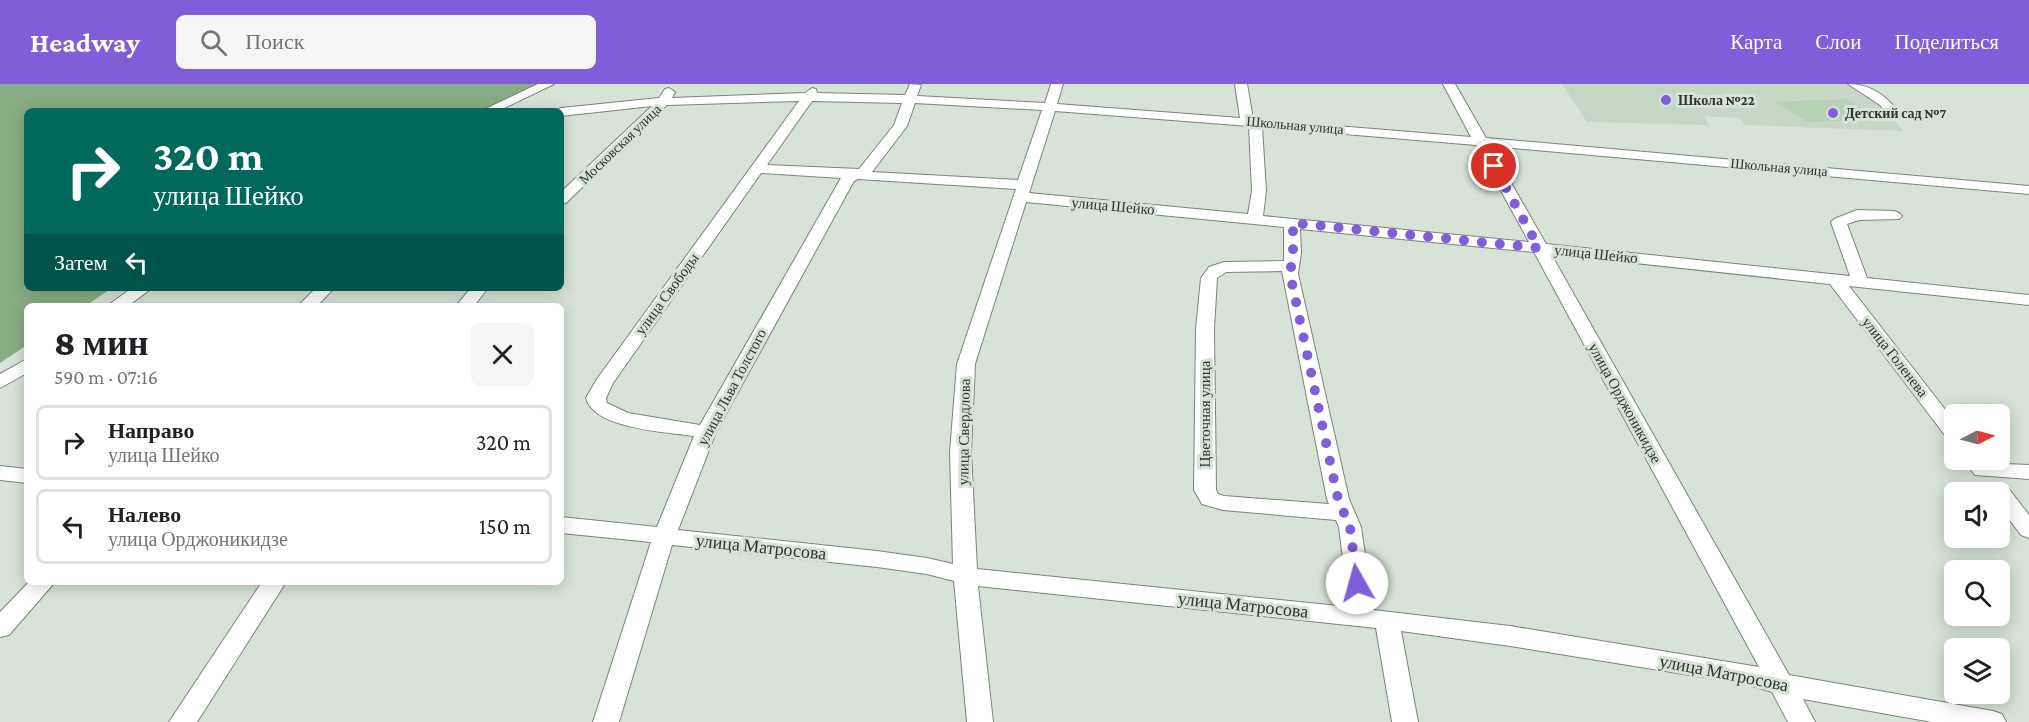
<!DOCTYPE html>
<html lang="ru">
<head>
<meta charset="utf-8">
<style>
  body { margin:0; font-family:"Crimson Pro",serif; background:#f6f6f6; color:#202124; height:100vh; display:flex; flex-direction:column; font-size:22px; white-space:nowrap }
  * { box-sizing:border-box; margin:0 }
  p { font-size:20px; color:#757577 }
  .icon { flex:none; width:33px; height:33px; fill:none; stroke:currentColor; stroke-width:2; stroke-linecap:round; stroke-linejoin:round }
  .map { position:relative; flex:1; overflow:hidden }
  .sheet { position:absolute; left:24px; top:219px; width:540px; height:282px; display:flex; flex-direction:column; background:#fff; border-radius:9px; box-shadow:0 3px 15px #0003 }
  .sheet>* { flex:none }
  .banner { position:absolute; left:24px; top:24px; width:540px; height:183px; border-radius:9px; box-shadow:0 3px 15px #0003; background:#00695c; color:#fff; overflow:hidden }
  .needle { width:39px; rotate:84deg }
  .controls { position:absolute; left:1944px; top:320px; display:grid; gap:12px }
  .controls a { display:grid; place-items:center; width:66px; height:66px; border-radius:9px; background:#fff; box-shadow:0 3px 15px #0003; font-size:30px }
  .pin { position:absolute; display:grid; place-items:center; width:51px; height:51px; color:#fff; margin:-26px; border:3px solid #fff; border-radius:50%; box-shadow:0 2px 6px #0007 }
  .me { position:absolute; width:66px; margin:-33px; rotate:353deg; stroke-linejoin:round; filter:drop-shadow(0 0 4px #0008) }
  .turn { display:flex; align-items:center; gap:21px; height:126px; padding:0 30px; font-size:27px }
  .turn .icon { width:78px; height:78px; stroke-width:2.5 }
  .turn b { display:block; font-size:42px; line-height:51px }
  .then { display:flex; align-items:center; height:57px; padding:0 30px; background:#0003; gap:12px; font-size:22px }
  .round { display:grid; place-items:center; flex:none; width:63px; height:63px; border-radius:9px; background:#f6f6f6 }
  .overview { display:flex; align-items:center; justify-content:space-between; height:102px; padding:0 30px }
  h1 { font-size:36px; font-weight:800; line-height:45px }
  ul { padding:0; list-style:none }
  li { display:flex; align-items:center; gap:18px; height:75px; margin:0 12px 9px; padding:0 18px; border:3px solid #e0e0e0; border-radius:9px }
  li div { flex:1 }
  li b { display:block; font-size:22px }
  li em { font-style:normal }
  header { display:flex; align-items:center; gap:36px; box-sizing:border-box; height:84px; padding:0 30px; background:#805ed9; color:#fff }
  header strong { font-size:28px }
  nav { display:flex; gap:33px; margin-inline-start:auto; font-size:21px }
  .search { width:420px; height:54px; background:#f6f6f6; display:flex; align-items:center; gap:15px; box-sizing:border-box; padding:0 21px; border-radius:9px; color:#757577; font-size:22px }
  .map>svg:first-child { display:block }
  .built { fill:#c7d7c5 }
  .green { fill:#b6d1b3 }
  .forest { fill:#88ad84 }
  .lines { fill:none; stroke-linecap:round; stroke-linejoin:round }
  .minor-casing { stroke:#7a8479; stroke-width:2 }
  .minor { fill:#fff; fill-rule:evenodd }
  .route { stroke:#805ed9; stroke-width:10; stroke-dasharray:0 18 }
  .poi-dot { fill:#805ed9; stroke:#d7e3d6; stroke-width:2 }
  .labels { text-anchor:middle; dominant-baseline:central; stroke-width:6; stroke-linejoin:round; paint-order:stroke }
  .far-poi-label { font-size:14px; font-weight:bold; fill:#303530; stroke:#d7e3d6; text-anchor:start }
  .far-street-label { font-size:14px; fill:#303530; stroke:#d7e3d6 }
  .street-label { font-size:15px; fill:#303530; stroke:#d7e3d6 }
  .near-street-label { font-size:18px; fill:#303530; stroke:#d7e3d6 }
</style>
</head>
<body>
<header>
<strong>Headway</strong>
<div class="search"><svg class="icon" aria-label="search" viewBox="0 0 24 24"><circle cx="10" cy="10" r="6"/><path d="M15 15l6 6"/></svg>Поиск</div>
<nav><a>Карта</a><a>Слои</a><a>Поделиться</a></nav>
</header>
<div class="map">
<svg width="2029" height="638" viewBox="0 0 2029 638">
  <rect width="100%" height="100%" fill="#d7e3d6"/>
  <path class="built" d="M1562 0H1846L1872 14 1904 47 1745 41 1739 34 1704 32 1709 41 1587 38Z"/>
  <path class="green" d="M1846 15 1881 35 1808 38 1775 18Z"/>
  <path class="forest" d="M0 0H539L483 27H27V204H112L85 222H27V261L0 279Z"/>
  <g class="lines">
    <defs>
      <g id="minor">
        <path d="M538 0H554L498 27H481Z"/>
        <path d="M910 0 921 1 917 12 1045 19 1051 0H1063L1057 20 1240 34 1235 0H1247L1253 35 1471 53 1443 0H1455L1486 54 2029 102V110L1490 62 1546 160 1850 192 1831 138 1834 135 1857 126 1894 127 1899 129 1902 132 1899 135 1859 136 1847 140 1867 194 2029 211V221L1849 202 1954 337V356L1947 354 1830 200 1551 170 1789 591 1993 627 2002 630 2006 638H1932L1803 615 1815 638H1788L1772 608 1746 600 1510 562 1401 547 1418 638H1392L1376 544 978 502 993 638H967L954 497 927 490 877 483 672 461 619 638H593L651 458 561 449V433L657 443 694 352C667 348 594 345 586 314L597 295 799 17 667 21 566 119 561 120V108L652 22 561 32V27H555L561 24 659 14 665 5 669 4 675 8 672 14 805 9 812 4 816 5 817 9 905 11ZM812 17 902 19 894 41 859 85 767 81ZM915 19 1042 26 1018 96 872 88 907 42ZM1055 27 1249 42 1252 107 1248 130 1029 109ZM1262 43 1476 61 1529 158 1263 132 1266 107ZM761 89 841 94 700 341 628 329 607 319 606 314 613 299ZM858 95 1016 105 957 280 950 368 953 480 927 474 877 467 678 446 716 348 854 97ZM1026 118 1284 143V177L1224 178 1209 183 1201 194 1196 245 1194 406 1202 420 1223 426 1336 436 1339 443 1349 523 977 485 971 368 975 280ZM1300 145 1534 168 1759 583 1510 542 1373 526 1361 443 1349 415 1298 190 1301 169ZM1282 187 1327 415 1329 420 1224 412 1218 410 1216 406 1214 245 1217 194 1226 188Z"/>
        <path d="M1848 0C1871 0 1887 12 1900 30L1894 34 1889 33 1880 21Z"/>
        <path d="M132 204H152L128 222H107Z"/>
        <path d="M316 204H334L317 222H298Z"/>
        <path d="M471 204H488L474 222H456Z"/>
        <path d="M27 275V289L0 304V290Z"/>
        <path d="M1982 379 2029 381V395L1975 391 1971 386 1975 381Z"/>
        <path d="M0 382 27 385V399L0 396Z"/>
        <path d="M2000 402 2008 404 2029 431V454L2021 451 2000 423V408H1990L1992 404Z"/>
        <path d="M29 498H55L9 551 0 553V528Z"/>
        <path d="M262 498H286L197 638H169Z"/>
      </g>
    </defs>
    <use href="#minor" class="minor-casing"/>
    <use href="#minor" class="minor"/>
  </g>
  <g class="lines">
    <path class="route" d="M1357 499 1350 443 1338 415 1290 190 1293 170V139L1539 164 1494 82"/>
  </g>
  <g class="poi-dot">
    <circle cx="1666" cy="16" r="6"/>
    <circle cx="1833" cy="29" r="6"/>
  </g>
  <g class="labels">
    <g class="far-poi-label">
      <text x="1678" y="16">Школа №22</text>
      <text x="1845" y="29">Детский сад №7</text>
    </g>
    <g class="far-street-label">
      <text transform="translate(1295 41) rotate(5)">Школьная улица</text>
      <text transform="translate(620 60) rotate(-44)">Московская улица</text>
      <text transform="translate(1779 83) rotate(5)">Школьная улица</text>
    </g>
    <g class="street-label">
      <text transform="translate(1113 122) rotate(5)">улица Шейко</text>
      <text transform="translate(1596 170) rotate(6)">улица Шейко</text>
      <text transform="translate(667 210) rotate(-54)">улица Свободы</text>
      <text transform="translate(1895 273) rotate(52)">улица Голенева</text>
      <text transform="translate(732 303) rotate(-62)">улица Льва Толстого</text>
      <text transform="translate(1625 319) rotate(61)">улица Орджоникидзе</text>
      <text transform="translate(1205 330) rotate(-90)">Цветочная улица</text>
      <text transform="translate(964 348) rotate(-89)">улица Свердлова</text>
    </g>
    <g class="near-street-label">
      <text transform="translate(761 463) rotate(6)">улица Матросова</text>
      <text transform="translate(1243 521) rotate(6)">улица Матросова</text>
      <text transform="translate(1724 589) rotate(11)">улица Матросова</text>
    </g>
  </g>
</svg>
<div class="controls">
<a><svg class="needle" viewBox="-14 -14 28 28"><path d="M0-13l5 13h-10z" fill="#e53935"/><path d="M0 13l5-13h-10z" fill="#757577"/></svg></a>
<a><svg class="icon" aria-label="sound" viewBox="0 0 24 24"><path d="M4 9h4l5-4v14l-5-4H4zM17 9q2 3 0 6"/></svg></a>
<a><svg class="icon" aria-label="search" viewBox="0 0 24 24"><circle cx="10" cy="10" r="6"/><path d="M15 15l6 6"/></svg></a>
<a><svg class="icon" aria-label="layers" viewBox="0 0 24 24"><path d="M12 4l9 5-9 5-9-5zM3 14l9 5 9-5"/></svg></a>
</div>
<div class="pin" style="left:1494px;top:82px;background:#d93025"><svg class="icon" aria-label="arrive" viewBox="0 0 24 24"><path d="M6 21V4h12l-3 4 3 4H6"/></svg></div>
<svg class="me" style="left:1357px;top:499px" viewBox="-20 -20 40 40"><circle r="19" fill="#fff"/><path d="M0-13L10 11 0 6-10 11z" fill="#805ed9"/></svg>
<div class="banner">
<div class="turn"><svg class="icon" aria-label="right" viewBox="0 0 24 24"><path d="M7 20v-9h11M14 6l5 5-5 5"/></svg><div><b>320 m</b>улица Шейко</div></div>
<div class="then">Затем<svg class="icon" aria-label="left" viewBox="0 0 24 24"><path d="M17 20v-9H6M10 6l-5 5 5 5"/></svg></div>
</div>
<section class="sheet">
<div class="overview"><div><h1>8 мин</h1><p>590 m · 07:16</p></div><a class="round"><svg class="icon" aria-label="close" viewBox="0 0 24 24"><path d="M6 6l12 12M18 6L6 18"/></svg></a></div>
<ul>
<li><svg class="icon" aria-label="right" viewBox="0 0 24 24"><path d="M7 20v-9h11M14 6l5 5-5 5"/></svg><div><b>Направо</b><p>улица Шейко</p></div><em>320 m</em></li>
<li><svg class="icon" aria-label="left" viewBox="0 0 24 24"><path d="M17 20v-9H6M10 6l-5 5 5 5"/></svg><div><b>Налево</b><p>улица Орджоникидзе</p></div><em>150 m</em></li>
</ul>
</section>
</div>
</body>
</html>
